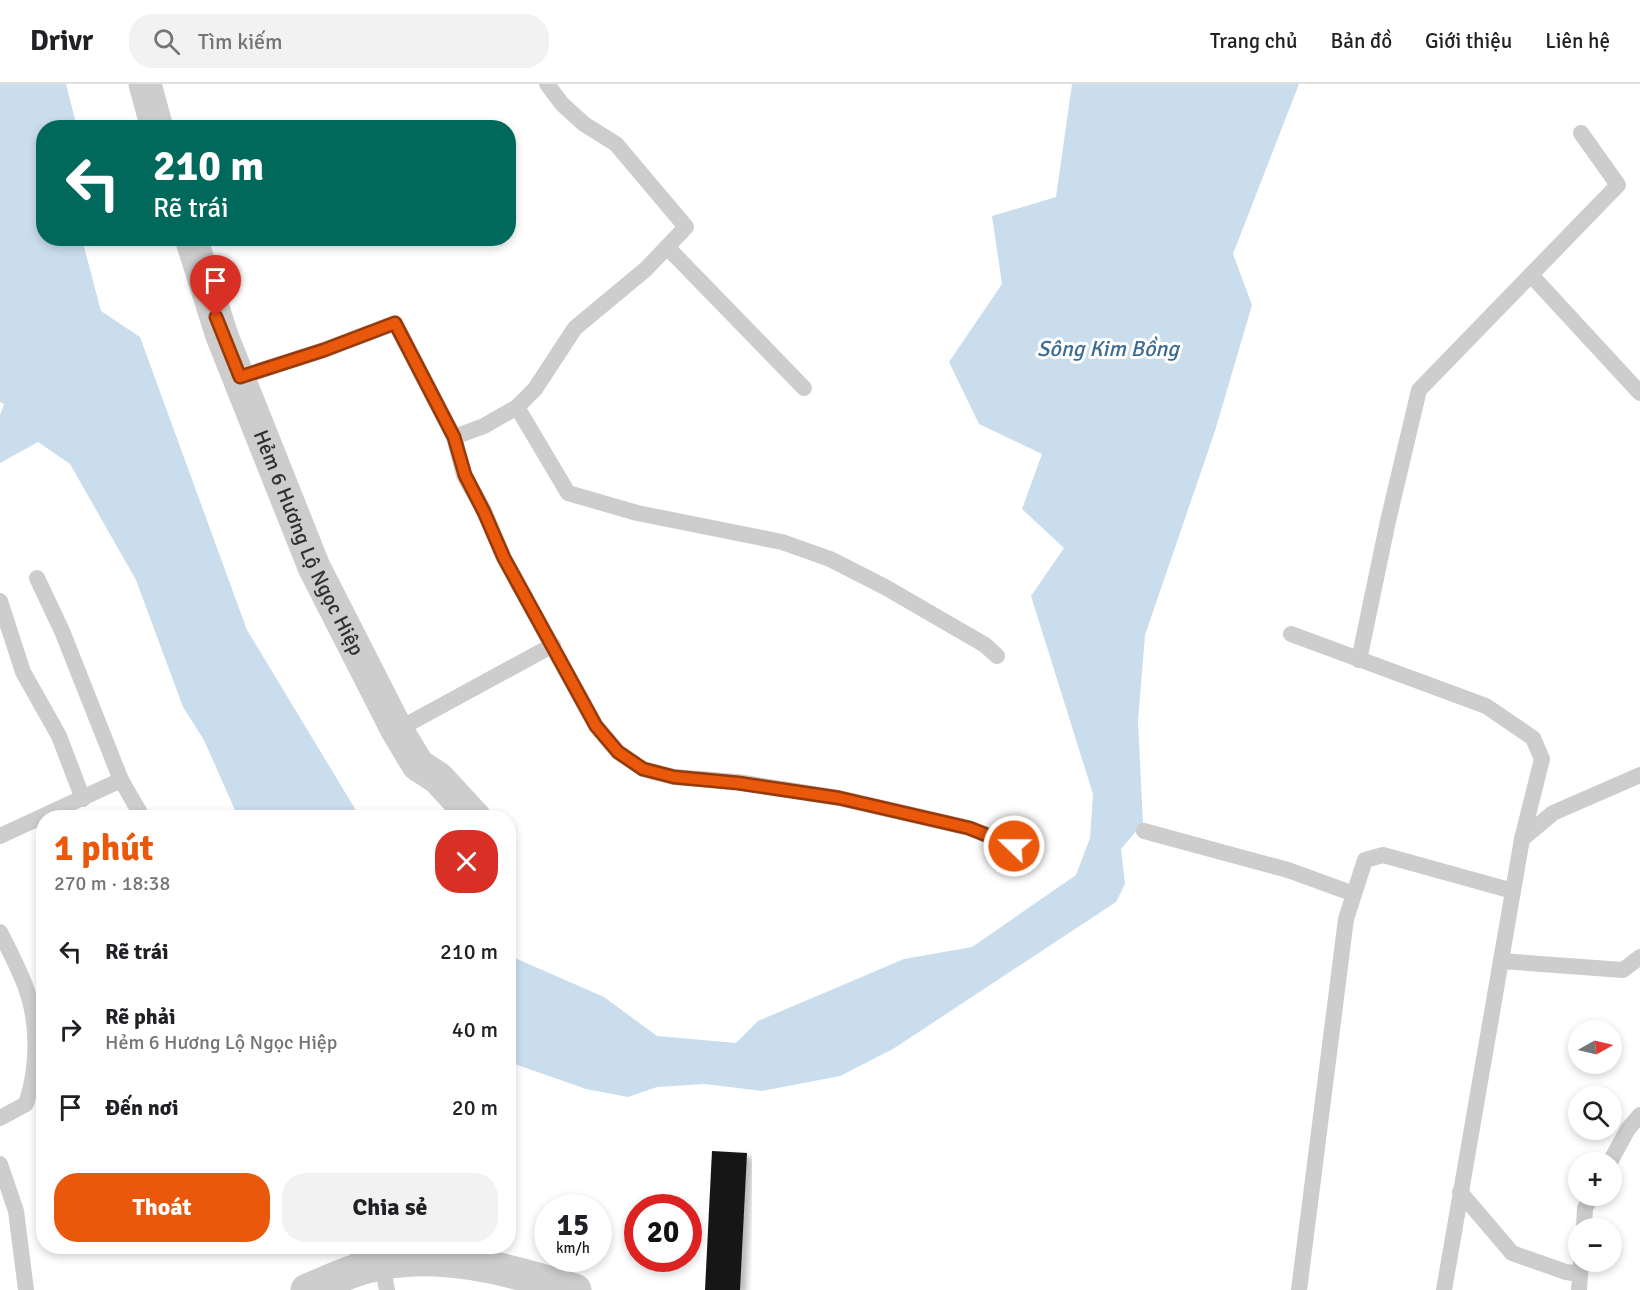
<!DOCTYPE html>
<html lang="vi">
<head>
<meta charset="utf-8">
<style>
  body { margin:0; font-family:Signika,sans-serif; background:#f2f2f2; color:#202124; height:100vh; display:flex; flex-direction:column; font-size:22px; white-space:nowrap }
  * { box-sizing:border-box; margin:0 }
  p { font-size:20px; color:#757577 }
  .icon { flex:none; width:33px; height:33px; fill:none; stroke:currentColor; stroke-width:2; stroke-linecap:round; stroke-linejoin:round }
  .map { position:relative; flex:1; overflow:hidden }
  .side { position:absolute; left:36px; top:726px; width:480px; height:444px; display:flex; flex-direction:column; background:#fff; border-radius:24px; box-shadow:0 3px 9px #0003 }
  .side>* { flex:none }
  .banner { position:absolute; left:36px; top:36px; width:480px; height:126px; border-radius:24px; box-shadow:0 3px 9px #0003; background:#00695c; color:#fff; overflow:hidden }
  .needle { width:39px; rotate:82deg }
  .controls { position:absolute; left:1568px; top:936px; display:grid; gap:12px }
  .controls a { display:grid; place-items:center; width:54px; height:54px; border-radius:50%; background:#fff; box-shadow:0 3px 9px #0003; font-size:30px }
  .speed { position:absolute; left:534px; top:1110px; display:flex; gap:12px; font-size:30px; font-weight:700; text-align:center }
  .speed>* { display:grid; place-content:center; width:78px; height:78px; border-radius:50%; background:#fff; box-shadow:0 3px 9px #0003; line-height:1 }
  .speed small { font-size:15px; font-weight:400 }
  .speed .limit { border:9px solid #d22; background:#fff; color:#111 }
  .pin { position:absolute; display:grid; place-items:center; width:51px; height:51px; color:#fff; margin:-62px -26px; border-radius:50% 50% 50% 0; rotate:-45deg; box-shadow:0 0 6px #0007 }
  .pin .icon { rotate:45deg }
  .me { position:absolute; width:66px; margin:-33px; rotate:292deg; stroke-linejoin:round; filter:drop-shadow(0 0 4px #0008) }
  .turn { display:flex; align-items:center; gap:21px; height:126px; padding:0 18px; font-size:27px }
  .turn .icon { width:78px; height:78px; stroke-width:2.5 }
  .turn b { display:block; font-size:42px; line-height:51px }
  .round { display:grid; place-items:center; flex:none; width:63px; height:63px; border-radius:24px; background:#f2f2f2 }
  .summary { display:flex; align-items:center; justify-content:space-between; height:102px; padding:0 18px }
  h1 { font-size:36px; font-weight:700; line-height:45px; color:#ea580c }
  .action { display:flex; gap:12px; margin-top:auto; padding:12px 18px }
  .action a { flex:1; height:69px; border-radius:24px; background:#ea580c; color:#fff; font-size:24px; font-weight:700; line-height:69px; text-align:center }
  .action a+a { background:#f2f2f2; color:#202124 }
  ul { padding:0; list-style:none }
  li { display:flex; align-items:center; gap:18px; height:78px; padding:0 18px }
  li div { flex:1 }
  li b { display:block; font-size:22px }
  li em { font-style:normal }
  header { display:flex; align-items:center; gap:36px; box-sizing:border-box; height:84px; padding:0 30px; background:#fff; border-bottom:2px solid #e0e0e0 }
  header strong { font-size:28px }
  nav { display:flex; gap:33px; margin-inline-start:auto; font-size:21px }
  .search { width:420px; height:54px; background:#f2f2f2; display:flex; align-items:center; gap:15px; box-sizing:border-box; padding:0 21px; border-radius:24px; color:#757577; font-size:22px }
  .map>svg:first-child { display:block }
  .water { fill:#cadded }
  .building { fill:#171717; filter:url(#shadow) }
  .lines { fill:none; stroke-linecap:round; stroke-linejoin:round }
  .lane { stroke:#cdcdcd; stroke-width:16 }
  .street { stroke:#cdcdcd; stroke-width:33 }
  .route-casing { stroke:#983908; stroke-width:15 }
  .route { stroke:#ea580c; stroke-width:10 }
  .labels { text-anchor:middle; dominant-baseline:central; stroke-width:6; stroke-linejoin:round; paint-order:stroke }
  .street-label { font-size:21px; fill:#303030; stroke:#fff }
  .water-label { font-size:22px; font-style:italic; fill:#3b6c95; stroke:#fff }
</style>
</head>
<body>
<header>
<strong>Drivr</strong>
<div class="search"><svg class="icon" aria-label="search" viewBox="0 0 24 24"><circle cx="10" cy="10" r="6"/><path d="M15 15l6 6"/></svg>Tìm kiếm</div>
<nav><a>Trang chủ</a><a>Bản đồ</a><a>Giới thiệu</a><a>Liên hệ</a></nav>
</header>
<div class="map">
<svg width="1640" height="1206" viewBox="0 0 1640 1206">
  <defs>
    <filter id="shadow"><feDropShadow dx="6" dy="4" stdDeviation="3" flood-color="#0004"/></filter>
  </defs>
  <rect width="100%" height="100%" fill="#fff"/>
  <g class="water">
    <path d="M0 0H66L77 43 44 44V154L82 155 101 227 140 253 247 546 360 733H238L204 656 183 623 136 496 70 380 38 358 0 379V331L4 320 0 318Z"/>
    <path d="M1072 0H1299L1233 170 1252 221 1215 347 1145 551 1138 637 1143 739 1121 765 1125 800 1116 818 893 965 840 992 762 1007 705 1000 657 1003 628 1013 586 1005 509 978 508 871 604 913 657 952 736 959 758 937 904 875 972 863 1076 791 1090 754 1093 710 1031 512 1064 464 1022 425 1042 370 979 340 949 278 1002 200 992 132 1056 113Z"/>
  </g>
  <path class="building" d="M712 1067 747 1069 740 1206H705Z"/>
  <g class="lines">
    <g class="lane">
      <path d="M667 163 804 304"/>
      <path d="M1531 191 1640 309"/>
      <path d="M240 293 324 266 395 239 454 353 484 342 517 323 535 305 575 244 646 185 686 143 616 60 584 40 562 20 547 0"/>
      <path d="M517 323 568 409 637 429 782 458 830 475 885 503 985 561 997 572"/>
      <path d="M454 353 464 391 484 427 504 474 596 642 618 668 643 685 674 693 738 698 839 714 969 744 1015 762"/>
      <path d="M37 494 62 547 121 696"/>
      <path d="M0 517 23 588 59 652 83 715"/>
      <path d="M1291 550 1486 622 1533 654 1542 675 1522 755"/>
      <path d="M1359 576 1388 437 1419 306 1618 101 1581 49"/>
      <path d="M397 646 553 561"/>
      <path d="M1144 747 1288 786 1354 810"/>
      <path d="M0 752 121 696 143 734"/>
      <path d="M0 848C9 866 19 885 26 904 39 939 38 985 26 1020L0 1034"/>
      <path d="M1501 877 1623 886 1640 873"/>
      <path d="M1610 1078 1628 1045 1640 1031"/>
      <path d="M0 1080 16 1127 26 1206"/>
      <path d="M1460 1108 1512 1169 1566 1188 1580 1190"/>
      <path d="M1584 1144 1585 1124 1592 1112"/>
      <path d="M354 1162 368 1183"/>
      <path d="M382 1180 387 1206"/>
      <path d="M1299 1206 1346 835 1365 776 1383 771 1513 807"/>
      <path d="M1444 1206 1522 755 1553 729 1640 691"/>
      <path d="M1579 1206 1581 1178"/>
    </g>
    <g class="street">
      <path d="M145 0 157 44"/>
      <path id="s1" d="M191 154 222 252 314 483 397 646 418 681 438 694 475 734"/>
      <path d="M307 1206C327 1198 347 1188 367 1183 437 1164 509 1186 575 1206"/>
    </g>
  </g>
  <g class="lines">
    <defs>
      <path id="route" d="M216 233 240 293 324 266 395 239 454 353 465 391 484 428 504 474 596 642 618 668 643 685 674 693 738 699 839 714 969 744 1014 762"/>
    </defs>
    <use href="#route" class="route-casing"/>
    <use href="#route" class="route"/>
  </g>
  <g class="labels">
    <g class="street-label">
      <text stroke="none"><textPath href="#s1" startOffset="327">Hẻm 6 Hương Lộ Ngọc Hiệp</textPath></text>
    </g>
    <g class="water-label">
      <text x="1108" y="264">Sông Kim Bồng</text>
    </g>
  </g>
</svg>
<div class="controls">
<a><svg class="needle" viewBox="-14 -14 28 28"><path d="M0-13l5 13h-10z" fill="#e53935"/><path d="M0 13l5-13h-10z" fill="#757577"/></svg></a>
<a><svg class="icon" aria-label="search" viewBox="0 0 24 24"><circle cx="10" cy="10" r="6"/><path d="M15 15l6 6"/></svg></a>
<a>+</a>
<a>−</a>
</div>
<div class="speed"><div>15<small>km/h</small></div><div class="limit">20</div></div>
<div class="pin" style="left:216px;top:233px;background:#d93025"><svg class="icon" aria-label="arrive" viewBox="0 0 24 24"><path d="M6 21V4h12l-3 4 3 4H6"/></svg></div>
<svg class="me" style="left:1014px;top:762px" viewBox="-20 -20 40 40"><circle r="17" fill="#ea580c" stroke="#fff" stroke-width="3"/><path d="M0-11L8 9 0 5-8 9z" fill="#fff"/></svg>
<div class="banner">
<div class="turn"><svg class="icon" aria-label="left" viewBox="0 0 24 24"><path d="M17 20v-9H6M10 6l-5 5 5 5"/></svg><div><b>210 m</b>Rẽ trái</div></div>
</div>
<section class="side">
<div class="summary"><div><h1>1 phút</h1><p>270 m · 18:38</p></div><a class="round" style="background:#d93025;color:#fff"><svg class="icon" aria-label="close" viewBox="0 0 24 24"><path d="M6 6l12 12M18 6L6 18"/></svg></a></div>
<ul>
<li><svg class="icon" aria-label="left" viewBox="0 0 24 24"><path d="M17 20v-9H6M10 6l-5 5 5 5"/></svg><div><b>Rẽ trái</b></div><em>210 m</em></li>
<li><svg class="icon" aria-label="right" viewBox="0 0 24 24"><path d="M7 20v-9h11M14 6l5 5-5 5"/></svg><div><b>Rẽ phải</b><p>Hẻm 6 Hương Lộ Ngọc Hiệp</p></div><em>40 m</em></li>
<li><svg class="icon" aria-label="arrive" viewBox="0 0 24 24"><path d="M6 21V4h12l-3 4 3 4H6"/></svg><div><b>Đến nơi</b></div><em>20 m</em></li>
</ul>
<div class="action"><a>Thoát</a><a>Chia sẻ</a></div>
</section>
</div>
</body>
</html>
